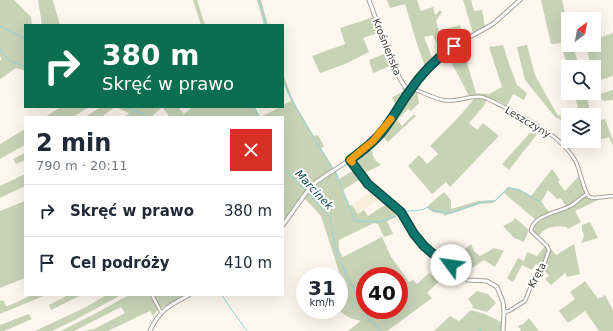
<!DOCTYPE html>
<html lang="pl">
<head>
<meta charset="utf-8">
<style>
  body { margin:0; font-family:"DejaVu Sans",sans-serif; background:#f2f2f3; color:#1f2937; height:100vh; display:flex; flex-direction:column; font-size:15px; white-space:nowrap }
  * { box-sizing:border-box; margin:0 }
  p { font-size:13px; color:#747a83 }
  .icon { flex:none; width:22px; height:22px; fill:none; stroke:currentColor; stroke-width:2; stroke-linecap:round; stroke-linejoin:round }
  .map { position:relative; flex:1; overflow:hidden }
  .side { position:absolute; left:24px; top:116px; width:260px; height:180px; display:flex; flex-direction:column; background:#fff; border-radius:0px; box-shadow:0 4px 16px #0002 }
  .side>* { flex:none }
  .hud { position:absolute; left:24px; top:24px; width:260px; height:84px; border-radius:0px; box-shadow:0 4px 16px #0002; background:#0b6e4f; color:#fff; overflow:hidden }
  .needle { width:26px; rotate:32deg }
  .controls { position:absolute; left:561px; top:12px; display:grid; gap:8px }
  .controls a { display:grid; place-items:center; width:40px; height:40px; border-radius:0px; background:#fff; box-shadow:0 4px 16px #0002; font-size:20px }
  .speed { position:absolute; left:296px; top:267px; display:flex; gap:8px; font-size:20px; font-weight:700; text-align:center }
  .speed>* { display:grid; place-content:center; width:52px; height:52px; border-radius:50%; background:#fff; box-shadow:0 4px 16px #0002; line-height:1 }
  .speed small { font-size:10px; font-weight:400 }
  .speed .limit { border:6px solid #d22; background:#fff; color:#111 }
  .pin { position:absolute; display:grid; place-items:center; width:34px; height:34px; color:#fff; margin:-17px; border-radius:8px; box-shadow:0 2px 6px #0006 }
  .me { position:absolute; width:44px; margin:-22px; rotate:301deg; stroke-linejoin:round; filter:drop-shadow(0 0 3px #0008) }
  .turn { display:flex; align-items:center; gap:14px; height:84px; padding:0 12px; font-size:18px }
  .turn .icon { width:52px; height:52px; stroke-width:2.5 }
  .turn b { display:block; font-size:28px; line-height:34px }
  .round { display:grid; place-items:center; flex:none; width:42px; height:42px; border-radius:0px; background:#f2f2f3 }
  .headline { display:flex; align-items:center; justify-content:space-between; height:68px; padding:0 12px }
  h1 { font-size:24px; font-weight:600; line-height:30px }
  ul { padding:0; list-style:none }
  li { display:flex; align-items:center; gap:12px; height:52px; padding:0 12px; border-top:1px solid #e0e1e3 }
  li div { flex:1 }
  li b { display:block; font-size:15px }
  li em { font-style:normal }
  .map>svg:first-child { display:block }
  .built { fill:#f7eedc }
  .green { fill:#c8d3b6; fill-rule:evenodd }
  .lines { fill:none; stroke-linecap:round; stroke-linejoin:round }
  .stream { stroke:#92d4db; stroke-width:1 }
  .minor-casing { stroke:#a7a298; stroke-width:4.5 }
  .tertiary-casing { stroke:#a7a298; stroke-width:5 }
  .minor { stroke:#fff; stroke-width:2.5 }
  .tertiary { stroke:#fff; stroke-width:3 }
  .route-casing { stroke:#0a4d48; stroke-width:10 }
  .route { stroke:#0f766e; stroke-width:7 }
  .slow { stroke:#f59e0b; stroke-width:7 }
  .labels { text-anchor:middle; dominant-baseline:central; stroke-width:4; stroke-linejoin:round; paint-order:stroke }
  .street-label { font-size:10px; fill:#3d3a36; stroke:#fff }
  .water-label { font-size:11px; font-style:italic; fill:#0c494f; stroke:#fff }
</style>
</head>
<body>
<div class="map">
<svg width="613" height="331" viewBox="0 0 613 331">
  <rect width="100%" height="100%" fill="#fdf7ed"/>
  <path class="built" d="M373 190 382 198 357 214 352 205Z"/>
  <g class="green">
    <path d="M0 0H14L31 17 32 25H25V71L16 68 0 79V60H2L0 56Z"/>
    <path d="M38 0H53L60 25H42Z"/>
    <path d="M193 0H197L205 25H201Z"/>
    <path d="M257 0H261L268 25H264Z"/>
    <path d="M387 0H417L421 11 433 7 435 15 440 10 442 12 436 21 439 31 460 25 464 38 441 54 433 35 424 37 433 60 426 69 417 44 405 4 390 8Z"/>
    <path d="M463 0H471L474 11 482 10 485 27 473 33Z"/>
    <path d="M541 0H562L568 24V45H573L579 67H568V70L561 43 551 44Z"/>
    <path d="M374 17 378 33 363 38 369 52 345 64 320 73 312 56 345 44 340 28Z"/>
    <path d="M613 33V76L594 82V67H591L586 45H594V40Z"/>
    <path d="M461 43 476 93 489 94 502 87 489 47 503 45 509 64 517 85 527 93 524 100 513 94 507 106C494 99 483 94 469 96L456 71 446 55 419 83 418 87 420 89 414 88 436 63 450 51Z"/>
    <path d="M527 45 535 75 558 116 560 115 566 128 568 127V139L561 120 555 117 525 80 517 47Z"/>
    <path d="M384 46 393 65 373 73 369 60 386 53Z"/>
    <path d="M283 74 293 101 314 136 318 135 324 146 321 148 334 169C310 182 298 201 283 223V117H261L280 107H283V105L291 101 283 82Z"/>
    <path d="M402 87 405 90V95L397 107 392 98 403 91Z"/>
    <path d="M613 90V100L604 101 601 99 600 94Z"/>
    <path d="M412 91 417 92 419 103 411 111 408 109 397 120 402 126 414 114 416 116 388 142 381 135Z"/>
    <path d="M574 93H586L591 115H580Z"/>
    <path d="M475 98 487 100 483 107 469 123 477 130 483 123 499 136 450 187 446 182 432 194 408 166 419 155 427 164 438 154 430 146 457 119Z"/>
    <path d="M61 107H89L73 117H45Z"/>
    <path d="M101 107H178L184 114 193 107H255L260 117H170L162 107 151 117H125L129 113 115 107 101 117H85Z"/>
    <path d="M605 119 613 141V146L609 137 572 148 569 141H594V122Z"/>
    <path d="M536 126 541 129 509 170 502 164Z"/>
    <path d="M25 129V145L0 159V144Z"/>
    <path d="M369 147 373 153 372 154 376 161 381 165 362 174 353 163 354 159Z"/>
    <path d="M25 153V160L16 164 13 159Z"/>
    <path d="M356 169 362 178 343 190 350 206 352 205 358 214 364 210 368 216 388 203 398 210 401 215 387 221 393 234 384 237 378 224 374 223 339 240C338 248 339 251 343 257L382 237 391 257 409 282 413 280 417 284 429 273 439 281 427 293 432 298 387 331H348L361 321 350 318 339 311 343 288 339 272 321 216 304 198 316 185 336 171 339 179ZM365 276H399V310H365Z"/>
    <path d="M552 169 560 180 558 182 565 191 580 175 585 194 573 203 566 207 561 198 557 199 548 190 541 202 550 213 536 220 504 193 493 203 480 204 444 216 443 214 433 212 427 208 429 205 444 192 451 200V209L478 201 495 200 508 187 519 189 531 196Z"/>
    <path d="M25 174V186L0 198V186Z"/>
    <path d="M583 197H587L598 200 575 211 581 222 568 229 566 227C553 226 548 226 538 236L533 231V227C541 218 550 216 561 212 570 209 577 203 583 197Z"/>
    <path d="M25 201V278L0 288V211Z"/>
    <path d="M515 218 529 230 524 242 514 238 503 226 513 221Z"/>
    <path d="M590 222 598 238 581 243 584 236 582 230V225Z"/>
    <path d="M471 244 474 251 480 256 494 248 500 250H504L495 267 484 260 465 273V276L455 267 466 258 461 252Z"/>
    <path d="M574 244 580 274 567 277 565 273 551 285 545 279 549 276 543 269 551 249 556 255Z"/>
    <path d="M545 246 548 250 541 268 536 264 532 270 522 265 513 282 507 278 518 258 524 261 527 252 537 256Z"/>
    <path d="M585 281 598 299 605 295 613 310V331H599L585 311 568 323 559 311 575 299 570 292Z"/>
    <path d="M477 291 488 294 496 303 487 312 472 308 473 306 468 299Z"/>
    <path d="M32 295H46L0 314V301L3 300 6 306H8Z"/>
    <path d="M68 295H81L51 310 49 305Z"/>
    <path d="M106 295H121L75 320 52 331H35L86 307Z"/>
    <path d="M129 295H150L158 309 153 316 150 311 108 331H85L91 329 92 330 125 313 121 307 74 331H61L98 312Z"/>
    <path d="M153 295H186L161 308Z"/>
    <path d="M471 310 485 314 501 322V331H434L450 316 459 321Z"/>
    <path d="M29 314 32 319 4 331H0V325Z"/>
    <path d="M529 318 539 331H521L518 326 523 324Z"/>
  </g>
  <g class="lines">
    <g class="stream">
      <path d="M259 0 266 25"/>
      <path d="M0 26 25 39"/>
      <path d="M0 49 8 60 25 67"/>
      <path d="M283 81C297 112 315 140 333 169"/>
      <path d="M125 107 146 115 148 117"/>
      <path d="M254 107 259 117"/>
      <path d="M283 168 306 191"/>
      <path d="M335 171 355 221 380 222 409 211 422 210 428 207 434 211 451 213 482 202 495 201 508 188 520 190 543 204"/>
      <path d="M308 193 329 216 338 257 369 320 381 331"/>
      <path d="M222 295 229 306 247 331"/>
      <path d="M477 331 479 330 482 331"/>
    </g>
    <defs>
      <g id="minor">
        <path d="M411 89C422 91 432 98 443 100 456 103 469 95 482 97 490 99 497 104 504 107 529 120 560 135 575 160 581 171 582 187 589 197L594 198 613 196"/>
        <path d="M152 295 161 312"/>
        <path d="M504 312 509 311 525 301 531 286 543 267 549 250 547 246 531 231C532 215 561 212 572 205 577 202 581 197 587 194"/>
      </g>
      <g id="tertiary">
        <path d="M369 0C380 28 390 69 409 92"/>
        <path d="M350 160 368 184 401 212 414 234 431 253 451 265 467 280 487 281 497 287 503 302 504 312 503 331"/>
        <path d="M283 225 306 193 316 182 357 155 380 134 409 92 434 63 454 46 493 24 520 0"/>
        <path d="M150 331C159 310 170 305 189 295"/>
      </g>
    </defs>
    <use href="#minor" class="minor-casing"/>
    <use href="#tertiary" class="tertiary-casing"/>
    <use href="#minor" class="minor"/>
    <use href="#tertiary" class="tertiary"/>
  </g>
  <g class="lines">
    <defs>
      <path id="route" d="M451 265 432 253 424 246 414 234 401 212 368 184 350 160C361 152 372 144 381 133 391 121 399 106 409 92 420 75 437 58 454 46"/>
    </defs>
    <use href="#route" class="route-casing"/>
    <use href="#route" class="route"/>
    <path class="slow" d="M352 162 350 160 373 141 391 119"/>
  </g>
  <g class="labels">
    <g class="street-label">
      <text transform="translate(387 47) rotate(68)">Krośnieńska</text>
      <text transform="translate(528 122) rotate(31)">Leszczyny</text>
      <text transform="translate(537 275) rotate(-62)">Kręta</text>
    </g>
    <g class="water-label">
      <text transform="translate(314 190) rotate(47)">Marcinek</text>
    </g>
  </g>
</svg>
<div class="controls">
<a><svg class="needle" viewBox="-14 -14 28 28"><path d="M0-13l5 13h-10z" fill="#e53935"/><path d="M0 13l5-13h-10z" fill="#747a83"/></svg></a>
<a><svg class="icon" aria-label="search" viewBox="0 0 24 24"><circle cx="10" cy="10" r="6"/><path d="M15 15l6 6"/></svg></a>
<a><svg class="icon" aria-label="layers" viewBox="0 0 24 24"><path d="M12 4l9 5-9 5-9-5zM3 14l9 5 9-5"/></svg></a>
</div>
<div class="speed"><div>31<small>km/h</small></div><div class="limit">40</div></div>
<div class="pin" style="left:454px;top:46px;background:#d93025"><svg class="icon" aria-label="arrive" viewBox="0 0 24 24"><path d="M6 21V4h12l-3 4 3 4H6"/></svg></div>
<svg class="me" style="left:451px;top:265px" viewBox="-20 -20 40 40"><circle r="19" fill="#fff"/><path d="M0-13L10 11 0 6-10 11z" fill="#0f766e"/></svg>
<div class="hud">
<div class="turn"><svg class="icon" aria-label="right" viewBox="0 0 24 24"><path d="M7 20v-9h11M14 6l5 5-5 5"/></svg><div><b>380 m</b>Skręć w prawo</div></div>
</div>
<section class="side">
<div class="headline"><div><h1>2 min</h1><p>790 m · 20:11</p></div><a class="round" style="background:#d93025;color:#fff"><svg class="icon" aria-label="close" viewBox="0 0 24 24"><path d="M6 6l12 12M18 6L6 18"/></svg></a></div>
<ul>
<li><svg class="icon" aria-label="right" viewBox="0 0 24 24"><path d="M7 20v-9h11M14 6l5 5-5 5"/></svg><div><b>Skręć w prawo</b></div><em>380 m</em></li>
<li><svg class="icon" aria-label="arrive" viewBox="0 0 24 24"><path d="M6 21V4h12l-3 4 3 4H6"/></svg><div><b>Cel podróży</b></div><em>410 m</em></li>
</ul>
</section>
</div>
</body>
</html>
